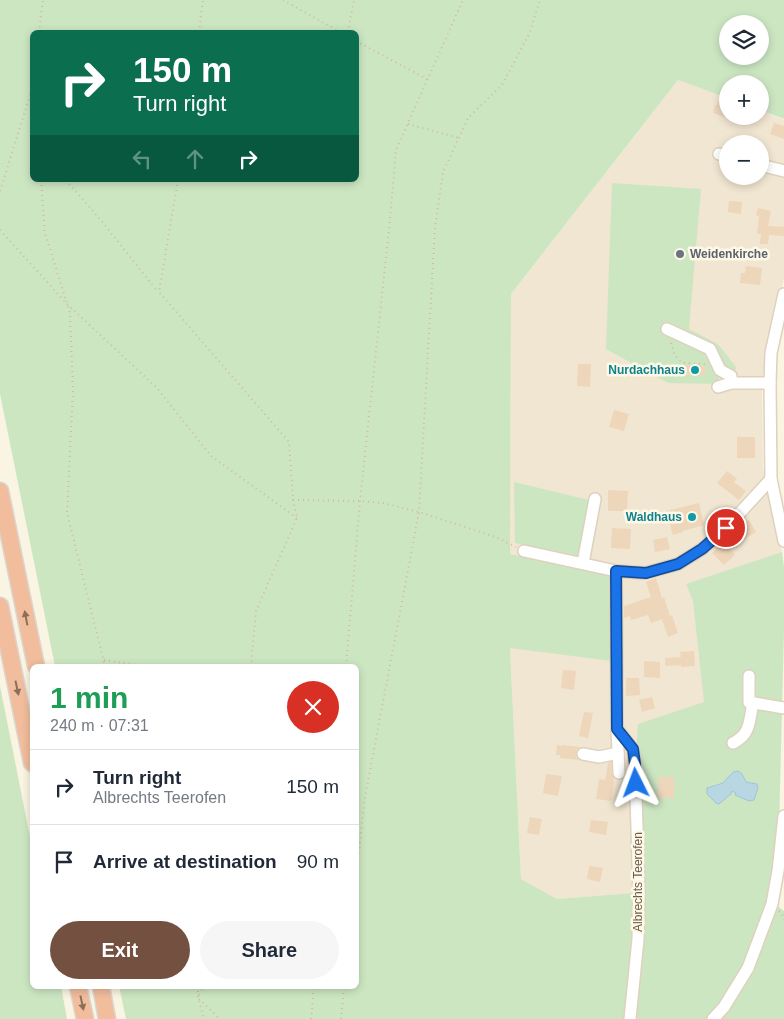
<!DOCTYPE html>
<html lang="en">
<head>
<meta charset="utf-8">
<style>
  body { margin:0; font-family:Helvetica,sans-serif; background:#f6f6f7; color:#1f2937; height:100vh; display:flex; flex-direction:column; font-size:19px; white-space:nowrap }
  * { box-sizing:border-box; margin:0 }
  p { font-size:16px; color:#747a83 }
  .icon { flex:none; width:28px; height:28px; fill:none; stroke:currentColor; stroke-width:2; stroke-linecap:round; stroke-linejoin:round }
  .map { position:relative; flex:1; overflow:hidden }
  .panel { position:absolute; left:30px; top:664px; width:329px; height:325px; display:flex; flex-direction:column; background:#fff; border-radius:8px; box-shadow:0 2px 8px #0003 }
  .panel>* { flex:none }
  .banner { position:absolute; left:30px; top:30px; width:329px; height:152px; border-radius:8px; box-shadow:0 2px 8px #0003; background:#0b6e4f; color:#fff; overflow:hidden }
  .controls { position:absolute; left:719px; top:15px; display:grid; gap:10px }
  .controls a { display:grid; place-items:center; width:50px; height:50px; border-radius:50%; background:#fff; box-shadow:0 2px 8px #0003; font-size:25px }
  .pin { position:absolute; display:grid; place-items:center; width:42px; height:42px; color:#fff; margin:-21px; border:2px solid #fff; border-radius:50%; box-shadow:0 1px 5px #0007 }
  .me { position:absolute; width:55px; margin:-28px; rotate:357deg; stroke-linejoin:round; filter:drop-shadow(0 0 4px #0008) }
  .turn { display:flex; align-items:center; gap:18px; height:105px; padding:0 20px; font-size:22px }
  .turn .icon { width:65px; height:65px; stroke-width:2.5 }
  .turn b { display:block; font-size:35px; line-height:42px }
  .lanes { display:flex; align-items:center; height:48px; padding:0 20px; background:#0003; justify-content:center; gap:25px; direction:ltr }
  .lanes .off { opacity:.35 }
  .round { display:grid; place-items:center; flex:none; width:52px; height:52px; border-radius:26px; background:#f6f6f7 }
  .head { display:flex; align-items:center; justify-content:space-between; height:85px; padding:0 20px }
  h1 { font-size:30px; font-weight:800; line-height:38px; color:#1e9e55 }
  .cta { display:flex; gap:10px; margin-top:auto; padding:10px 20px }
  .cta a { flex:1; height:58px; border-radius:30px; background:#745041; color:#fff; font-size:20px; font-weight:800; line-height:58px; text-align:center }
  .cta a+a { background:#f6f6f7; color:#1f2937 }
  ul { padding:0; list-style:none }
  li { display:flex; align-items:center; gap:15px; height:75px; padding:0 20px; border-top:1px solid #e0e1e3 }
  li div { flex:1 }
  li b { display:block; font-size:19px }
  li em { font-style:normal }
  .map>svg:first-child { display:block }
  .residential { fill:#f1e6d1; fill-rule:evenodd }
  .green { fill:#cce6c2; fill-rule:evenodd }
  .water { fill:#b8d7e2; stroke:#9fc5d3 }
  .building { fill:#eed6bb }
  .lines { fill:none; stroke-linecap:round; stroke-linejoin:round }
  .minor-casing { stroke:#ded1be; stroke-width:14 }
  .highway-casing { stroke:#dad5d0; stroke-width:19 }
  .path { stroke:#d2b99f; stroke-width:2; stroke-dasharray:1 4; stroke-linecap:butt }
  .minor { stroke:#fff; stroke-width:11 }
  .highway { stroke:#f1bd9c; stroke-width:16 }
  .oneway { fill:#8a6f5a }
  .route-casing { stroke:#114b97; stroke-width:12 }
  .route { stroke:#1a73e8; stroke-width:9 }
  .worship-dot { fill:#6b7280; stroke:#fef8e7; stroke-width:2 }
  .culture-dot { fill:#0f9aa8; stroke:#fef8e7; stroke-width:2 }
  .labels { text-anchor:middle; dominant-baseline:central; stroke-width:5; stroke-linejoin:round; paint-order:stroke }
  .worship-label { font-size:12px; font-weight:bold; fill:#5b616d; stroke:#fef8e7; text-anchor:start }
  .culture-label { font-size:12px; font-weight:bold; fill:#0d838f; stroke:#fef8e7; text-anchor:end }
  .street-label { font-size:12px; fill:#705c4a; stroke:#fef8e7 }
</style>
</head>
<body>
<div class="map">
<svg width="784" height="1019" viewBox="0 0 784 1019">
  <rect width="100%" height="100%" fill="#faf4e2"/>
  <path class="residential" d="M678 80 727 98 728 116H760V110L784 120V278L767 353 762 385 763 468 782 552 784 568V630L639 893 557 899 521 879 510 647 611 661 610 574 510 554 511 294ZM728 144H760V176H728Z"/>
  <g class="green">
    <path d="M0 0H784V119L760 110V84H728L727 98 678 80 511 294 510 554 610 574 611 661 510 648 521 879 557 899 634 893 626 1019H126L119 986H356V666H55L0 394ZM728 24H760V56H728ZM32 32H356V180H32Z"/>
    <path d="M612 183 701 189 689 329 718 344 736 367 734 376 719 375 718 384 668 383 606 349Z"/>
    <path d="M514 482 589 500 580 556 515 543Z"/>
    <path d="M782 552 784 568V630L779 828 777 847 767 898 784 911V1019H630L638 939 635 764 638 724 704 702 693 601 686 584ZM742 774 746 782H752L735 795 736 793 732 791 721 801 714 785 723 783Z"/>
    <path d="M0 686 32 847V986H61L67 1019H0Z"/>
  </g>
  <path class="water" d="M738 771 742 774 746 782 757 784 758 788 754 800 749 801 735 795 736 793 732 791 731 794 719 804 716 803 707 794V788L723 783 733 772Z"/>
  <g class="building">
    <path d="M718 101 728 104 725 117 713 113 715 105H717Z"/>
    <path d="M774 123 784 126V139L770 134Z"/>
    <path d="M729 201 742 202 741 214 728 212Z"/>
    <path d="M758 208 771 211 768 226 784 227V236L769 235 768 244H760L761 234H757L759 216 756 215Z"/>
    <path d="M746 266 762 268 760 285 740 283 741 273H745Z"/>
    <path d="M578 364H591L590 387 577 386Z"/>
    <path d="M685 365 706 366 705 375 669 376V367H685Z"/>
    <path d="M614 410 629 414 624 431 609 427Z"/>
    <rect x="737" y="437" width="18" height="21"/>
    <path d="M727 471 737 479 734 482 746 491 739 500 717 483Z"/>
    <path d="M608 490 628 491 627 511H608Z"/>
    <path d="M699 503 704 525 683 531V532L673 535 666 511Z"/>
    <path d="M749 520 756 532 729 548 735 555 724 565 712 553 736 530 737 527Z"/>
    <path d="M612 528 631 529 630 549 611 548Z"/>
    <path d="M667 537 670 549 655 552 653 540Z"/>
    <path d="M656 578 662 598 664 597 670 616 672 615 678 633 668 637 662 619 651 623 648 615 631 620 630 616 624 618V606L651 597 646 582Z"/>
    <path d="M694 651 695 666 681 667V665L665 666V658L681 657 680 652Z"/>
    <path d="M644 661 660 662V678L644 677Z"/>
    <path d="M563 670 576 671 574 690 561 688Z"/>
    <path d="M626 678H639L640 695 626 696Z"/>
    <path d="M652 697 655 708 642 712 639 700Z"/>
    <path d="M584 712 593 713 588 738 579 736Z"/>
    <path d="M557 745 562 746V745L580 747 577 750 576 753V757L579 760 560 758V755H556Z"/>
    <path d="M611 762 612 774 614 778 613 781H614L611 801 596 799 599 779 605 780 608 763Z"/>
    <path d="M546 774 562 776 558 796 543 793Z"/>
    <rect x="658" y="777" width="16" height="21"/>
    <path d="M530 817 542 819 539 835 527 833Z"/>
    <path d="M591 820 608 822 606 835 589 832Z"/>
    <path d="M589 866 603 868 600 882 587 879Z"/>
  </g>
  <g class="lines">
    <defs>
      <g id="minor">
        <path d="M719 154 728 156"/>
        <path d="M760 165 784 171"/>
        <path d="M784 294 771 353 770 383 771 479 784 541"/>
        <path d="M667 329 710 349 720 370 731 376V383"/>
        <path d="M718 387 731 383H770"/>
        <path d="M524 551 616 571 645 573 678 564 702 549 726 528 771 479"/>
        <path d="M583 563 595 499"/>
        <path d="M616 571 617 729 619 773"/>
        <path d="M749 676V702L784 708"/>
        <path d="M617 729 633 749 635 764 639 893 638 939 630 1019"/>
        <path d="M733 743C751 734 749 721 753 703"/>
        <path d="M583 754 599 757 618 753"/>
        <path d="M713 1019 724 1007 748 968 772 904 778 871 784 816"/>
      </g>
      <g id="highway">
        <path d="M0 491 36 666"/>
        <path d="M0 606 32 763"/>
        <path d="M78 986 85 1019"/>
        <path d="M101 986 107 1019"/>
      </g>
    </defs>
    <use href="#minor" class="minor-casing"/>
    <use href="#highway" class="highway-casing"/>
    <g class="path">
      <path d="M283 0 340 32"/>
      <path d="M39 32 43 0"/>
      <path d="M199 32 203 0"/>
      <path d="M348 32 354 0"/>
      <path d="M356 41 427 79"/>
      <path d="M32 79 31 92 32 106"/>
      <path d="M408 124 459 138"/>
      <path d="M41 180 45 233 70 313 73 390 67 513 105 666"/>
      <path d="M66 180 104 224 158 292"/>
      <path d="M178 180 159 292 289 442 293 500 297 518 256 611 251 666"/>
      <path d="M0 191 31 92"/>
      <path d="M0 230 67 304 157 388 211 456 297 518"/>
      <path d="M671 343 675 356 683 363 706 364"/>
      <path d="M293 500 360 501 383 503 419 512 496 537 516 547"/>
      <path d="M104 660 143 666"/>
      <path d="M346 666 360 501 390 220 396 150 463 0"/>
      <path d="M356 878 365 797 419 512 435 227 443 172 468 118 502 85 529 34 540 0"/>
      <path d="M779 911 782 914 784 920"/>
      <path d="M198 986V997L204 1019"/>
      <path d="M199 995 204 986"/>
      <path d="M199 999 220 1019"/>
      <path d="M311 1019 314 986"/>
      <path d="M341 1019 344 986"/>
    </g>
    <use href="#minor" class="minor"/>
    <use href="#highway" class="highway"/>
  </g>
  <defs><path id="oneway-solid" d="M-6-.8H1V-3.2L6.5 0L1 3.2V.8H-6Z" transform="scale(1.25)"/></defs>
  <g class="oneway">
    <use href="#oneway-solid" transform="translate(26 618) rotate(-101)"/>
    <use href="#oneway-solid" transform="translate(17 688) rotate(78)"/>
    <use href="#oneway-solid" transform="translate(82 1003) rotate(78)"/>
  </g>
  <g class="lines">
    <defs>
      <path id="route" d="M636 783 635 764 633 749 617 729 616 571 646 573 678 564 702 549 726 528"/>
    </defs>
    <use href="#route" class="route-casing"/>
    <use href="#route" class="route"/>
  </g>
  <circle class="worship-dot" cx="680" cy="254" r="5"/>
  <g class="culture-dot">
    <circle cx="695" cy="370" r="5"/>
    <circle cx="692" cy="517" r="5"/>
  </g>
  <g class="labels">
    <g class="worship-label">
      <text x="690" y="254">Weidenkirche</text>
    </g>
    <g class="culture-label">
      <text x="685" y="370">Nurdachhaus</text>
      <text x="682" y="517">Waldhaus</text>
    </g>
    <g class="street-label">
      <text transform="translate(638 882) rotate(-90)">Albrechts Teerofen</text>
    </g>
  </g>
</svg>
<div class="controls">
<a><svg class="icon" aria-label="layers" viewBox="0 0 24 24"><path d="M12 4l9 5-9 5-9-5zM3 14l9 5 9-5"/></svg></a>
<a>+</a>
<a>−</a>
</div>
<div class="pin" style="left:726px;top:528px;background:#d93025"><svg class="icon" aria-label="arrive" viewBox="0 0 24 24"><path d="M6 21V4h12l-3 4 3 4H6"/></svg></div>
<svg class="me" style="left:636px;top:783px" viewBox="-20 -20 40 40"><path d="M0-17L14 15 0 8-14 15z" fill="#1a73e8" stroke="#fff" stroke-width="4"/></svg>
<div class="banner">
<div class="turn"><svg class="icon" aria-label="right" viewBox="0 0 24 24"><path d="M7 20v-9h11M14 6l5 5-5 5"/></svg><div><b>150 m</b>Turn right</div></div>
<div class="lanes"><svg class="icon off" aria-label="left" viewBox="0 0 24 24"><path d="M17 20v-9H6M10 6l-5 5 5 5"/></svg><svg class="icon off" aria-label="ahead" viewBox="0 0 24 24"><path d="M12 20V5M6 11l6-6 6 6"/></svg><svg class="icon" aria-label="right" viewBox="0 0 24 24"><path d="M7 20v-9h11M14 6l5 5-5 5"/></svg></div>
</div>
<section class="panel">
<div class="head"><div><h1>1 min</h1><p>240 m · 07:31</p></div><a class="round" style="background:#d93025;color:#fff"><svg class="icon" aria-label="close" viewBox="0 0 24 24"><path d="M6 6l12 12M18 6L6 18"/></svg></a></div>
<ul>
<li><svg class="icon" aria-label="right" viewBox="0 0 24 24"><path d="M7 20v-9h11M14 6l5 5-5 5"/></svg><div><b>Turn right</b><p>Albrechts Teerofen</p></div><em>150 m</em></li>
<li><svg class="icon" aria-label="arrive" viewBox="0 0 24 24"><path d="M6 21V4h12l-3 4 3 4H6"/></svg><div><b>Arrive at destination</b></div><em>90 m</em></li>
</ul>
<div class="cta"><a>Exit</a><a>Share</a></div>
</section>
</div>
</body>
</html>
